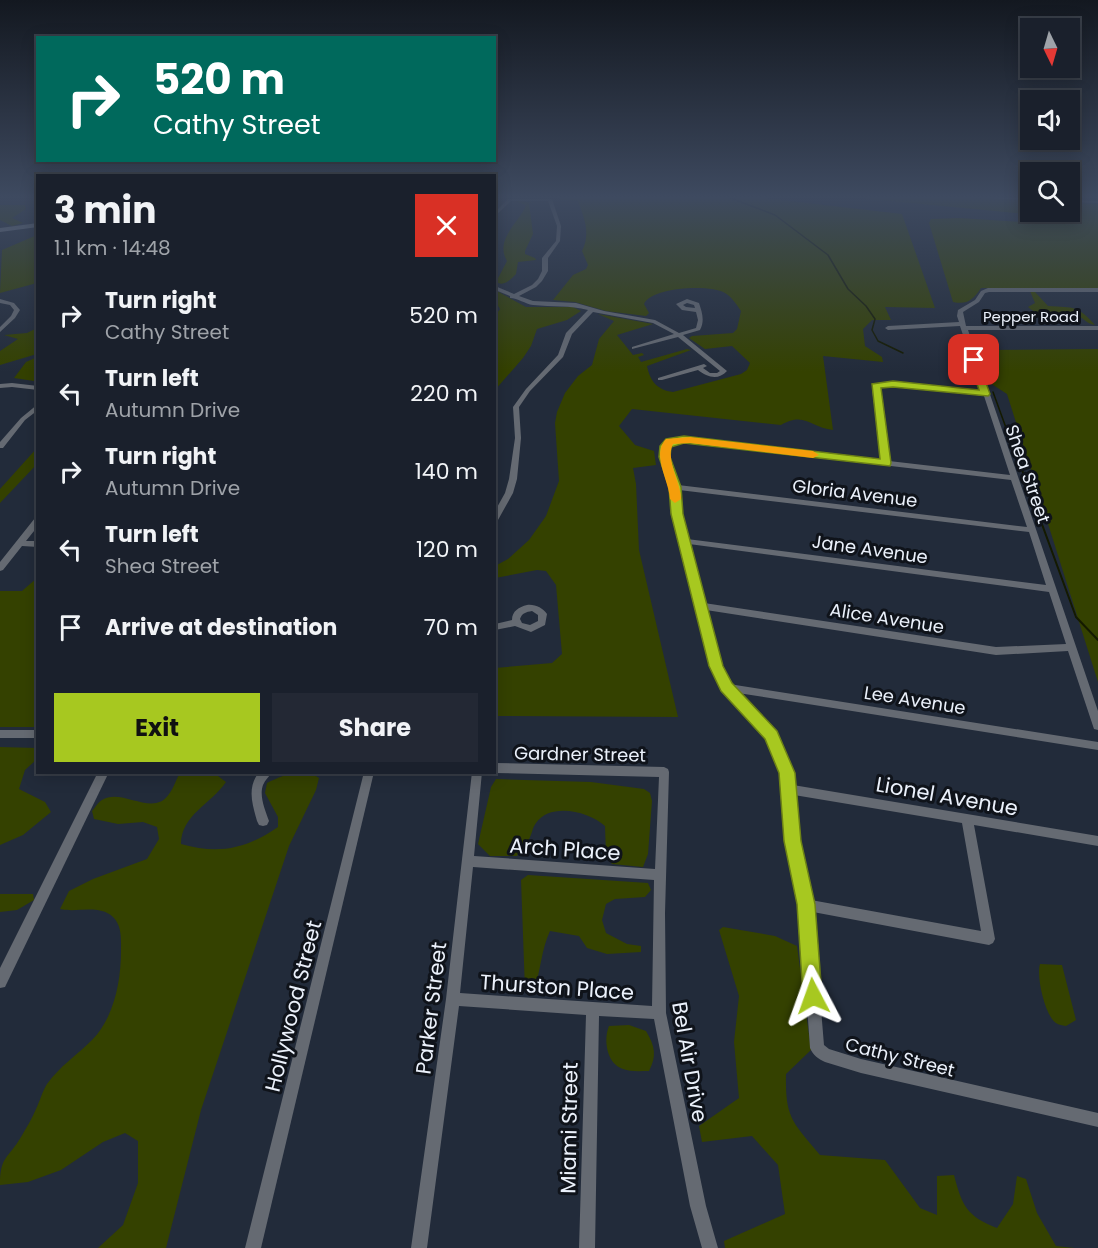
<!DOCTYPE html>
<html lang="en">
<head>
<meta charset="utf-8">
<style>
  body { margin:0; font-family:Poppins,sans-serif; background:#232834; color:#f1f3f6; height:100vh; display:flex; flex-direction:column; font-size:22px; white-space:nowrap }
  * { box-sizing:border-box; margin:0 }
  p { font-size:20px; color:#9fa3a9 }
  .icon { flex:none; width:33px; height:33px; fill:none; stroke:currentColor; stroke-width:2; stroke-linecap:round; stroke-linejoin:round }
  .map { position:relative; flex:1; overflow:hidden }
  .drawer { position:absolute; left:36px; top:174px; width:460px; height:600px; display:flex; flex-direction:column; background:#1a202c; border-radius:0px; box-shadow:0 3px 15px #0003,0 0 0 2px #383e48 }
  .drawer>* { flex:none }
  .guide { position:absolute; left:36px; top:36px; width:460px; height:126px; border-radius:0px; box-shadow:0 3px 15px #0003,0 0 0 2px #383e48; background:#00695c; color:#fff; overflow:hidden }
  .needle { width:39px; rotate:175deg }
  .controls { position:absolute; left:1020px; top:18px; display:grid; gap:12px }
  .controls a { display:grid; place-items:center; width:60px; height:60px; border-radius:0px; background:#1a202c; box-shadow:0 3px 15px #0003,0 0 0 2px #383e48; font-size:30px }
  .pin { position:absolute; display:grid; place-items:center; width:51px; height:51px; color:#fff; margin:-26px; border-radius:12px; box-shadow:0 3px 9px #0006 }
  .me { position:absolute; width:66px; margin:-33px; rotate:356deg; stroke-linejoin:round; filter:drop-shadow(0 0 4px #0008) }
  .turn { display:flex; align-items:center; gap:21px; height:126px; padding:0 18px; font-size:27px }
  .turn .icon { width:78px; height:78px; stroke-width:2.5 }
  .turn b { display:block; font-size:42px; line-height:51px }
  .round { display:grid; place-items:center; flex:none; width:63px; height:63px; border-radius:0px; background:#232834 }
  .overview { display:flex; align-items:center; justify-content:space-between; height:102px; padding:0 18px }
  h1 { font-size:36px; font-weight:700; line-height:45px }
  .cta { display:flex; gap:12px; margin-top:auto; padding:12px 18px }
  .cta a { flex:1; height:69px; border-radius:0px; background:#a7c820; color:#111; font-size:24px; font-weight:700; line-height:69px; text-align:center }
  .cta a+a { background:#232834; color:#f1f3f6 }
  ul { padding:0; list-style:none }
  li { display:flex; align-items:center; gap:18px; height:78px; padding:0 18px }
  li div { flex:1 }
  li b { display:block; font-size:22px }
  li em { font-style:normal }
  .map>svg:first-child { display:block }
  .green { fill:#344100 }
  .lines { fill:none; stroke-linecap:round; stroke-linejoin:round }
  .stream-far1 { stroke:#141a01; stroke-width:1.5 }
  .stream { stroke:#141a01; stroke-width:2 }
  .minor { fill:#656a72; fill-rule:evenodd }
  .secondary { fill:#868d9a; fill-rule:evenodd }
  .route { fill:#a7c820; stroke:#6d8215; stroke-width:1.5 }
  .slow { fill:#f59e0b }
  .labels { text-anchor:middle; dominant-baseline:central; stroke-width:6; stroke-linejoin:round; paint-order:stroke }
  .far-street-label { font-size:15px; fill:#ebf1fb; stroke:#0f131a }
  .street-label { font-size:18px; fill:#ebf1fb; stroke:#0f131a }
  .near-street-label { font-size:21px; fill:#ebf1fb; stroke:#0f131a }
</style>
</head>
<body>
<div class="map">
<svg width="1098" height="1248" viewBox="0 0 1098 1248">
  <rect width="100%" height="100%" fill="#222b3a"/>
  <g class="green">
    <path d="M563 197H755L902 214 935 308 885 307 891 320H872L863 329 865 346 882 357 883 362 823 356 833 430C811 428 805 411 781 425L632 409 619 426 635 445 654 451 656 465 633 468 636 484 639 550 678 717 495 716V668L552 663 562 654 556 585 546 571 537 570 495 578V566L508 559 529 540 546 516 559 481 555 423 557 412 565 393 578 376 592 365 599 339 614 321 598 314 653 324 617 335 633 355 642 353 644 355 638 357 641 362 687 349 691 350 647 366C650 381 657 390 673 392L741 374 747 370 750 363 732 346 705 349 689 338 692 336 733 333 737 329 741 311C737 305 731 296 725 293 710 284 651 287 644 304L649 313 646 316 606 311 575 302 553 300 573 275 586 269 588 265 582 251C591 233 584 218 578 201L558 199Z"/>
    <path d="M849 197H951L1027 200 1030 201V205L1022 213H1015Z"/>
    <path d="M515 201 533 202 529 203 533 234 525 251V254L535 258 536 260 518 262 516 274C510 280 504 287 496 282L507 261C494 239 520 222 526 205Z"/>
    <path d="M1070 203 1098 204V288H981C973 300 967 305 953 302L929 223 931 219 959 218 1039 223 1055 212H1070Z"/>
    <path d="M0 205H25L26 209 12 218 23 223 12 226 0 220Z"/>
    <path d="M37 233V283L0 293 2 250 37 235Z"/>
    <path d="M495 290 526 307H573L581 311 567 320 537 329 531 346 523 358 495 390V316L500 309 495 301Z"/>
    <path d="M1030 291 1035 292 1048 306C1075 308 1077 305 1095 325 1086 324 1083 316 1074 315 1060 313 1038 318 1028 307L1035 303Z"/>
    <path d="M37 328V354L0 365V351L18 339 4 335 27 333Z"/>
    <path d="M1098 349V682L1007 394 987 381 976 350Z"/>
    <path d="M37 357V376L34 381 14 378 26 362Z"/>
    <path d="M37 448V464L0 503V489Z"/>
    <path d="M37 578V727H0V591H22Z"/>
    <path d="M0 747 37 748V759L25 770 19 789 45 802 51 812 23 835 0 845Z"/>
    <path d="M180 773H214L226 782C211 804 181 815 181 844 219 855 246 849 278 827V817L265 793 267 783C283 775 304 766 319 778L316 790 289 846 201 1110 166 1248H98L123 1225 138 1183V1141L125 1133 103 1142 61 1170 28 1182 0 1185C0 1156 8 1159 21 1137 26 1128 32 1119 36 1109 40 1101 42 1092 47 1084 60 1066 77 1055 92 1040 114 1018 121 981 121 951 121 938 122 926 113 917 99 904 77 913 60 909L69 891 93 879 147 859 159 839 157 827 143 822 118 824 94 819 92 811C95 808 98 802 102 800 122 787 153 818 169 794 174 788 176 779 180 773Z"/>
    <path d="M496 779 591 782 644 789 650 793 652 801 648 854 643 867 612 864 606 855 605 826C589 811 550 802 536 823 532 828 532 835 528 841 525 846 520 851 517 856H490L478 844 491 787Z"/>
    <path d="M528 875 648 883 651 890 645 897 615 899 606 904 602 920 606 933 627 944 641 946V952L607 954 587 948 579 936 550 931C541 950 541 970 534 990H525L521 880Z"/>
    <path d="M0 894H33L34 900 17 910 0 912Z"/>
    <path d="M723 927 775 936 797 946 811 1050 786 1074C785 1119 793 1122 820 1155L885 1160 920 1208 937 1215V1176L954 1175C962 1205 966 1216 997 1228L1013 1204 1017 1176 1026 1179 1037 1213 1056 1246 1075 1248H725L724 1241 785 1214 778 1165 752 1136 702 1142 699 1126 739 1098 734 1042 739 996 719 930Z"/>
    <path d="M1040 964 1062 965 1076 1020 1066 1026C1062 1025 1059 1025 1056 1023 1045 1016 1036 976 1040 964Z"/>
    <path d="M629 1025 646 1031C655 1046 657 1056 649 1071 641 1071 630 1072 623 1069 607 1064 603 1040 609 1026Z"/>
  </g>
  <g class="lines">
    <g class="stream-far1">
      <path d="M728 197 775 215 828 255 848 289 866 306 875 319 872 330 878 341 903 353"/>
      <path d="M993 392 1021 469"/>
    </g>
    <path class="stream" d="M1021 467 1076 617 1098 640"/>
    <g class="minor">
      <path d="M979 197 1030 198V200L981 198Z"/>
      <path d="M508 199H552L561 226 560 241 548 258V271L542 281 536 287 519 296 533 301 576 303 604 311 655 320 679 333 696 328 698 320 696 312 682 310 676 304 687 299 699 303C702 312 705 321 700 330L683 335 727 371C718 381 707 377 698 370L662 380H658V378L704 364 707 366 703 368 710 373H717L720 371 678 337 632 349V347L674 334 653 323 593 312 572 334 563 357 530 391 519 407 521 438 517 479 513 493 498 520 495 521V511L505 493 509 479 515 438 513 407 526 389 558 355 566 333 588 310C570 305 552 307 533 305 525 304 518 298 510 298V296L495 290V286L514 294 532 285 538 279 542 271V258L556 241 557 226 548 201H511L495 216V212ZM687 303 694 305 695 308 686 307 683 305Z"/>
      <path d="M1070 200 1098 201V203L1070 202Z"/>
      <path d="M988 288H1098V292H989L985 293 979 302 963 312 966 326H1098V330H968L1098 711V730L1094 729 1068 651 996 655 706 610 721 666 729 684 1098 742V750L738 693 775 732 792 773 793 785 1098 836V846L974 825 995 939 993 943 989 945 813 912 824 1045 829 1049 861 1059 1098 1113V1127L861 1073 825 1062C818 1059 813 1055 810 1048L800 905 787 841 782 773 767 738 723 690 711 666 673 514 671 487 661 457V446L668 440 684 438 882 461 872 390 876 384 898 382 982 392 960 326 888 330 885 328 888 326 959 322 957 316 958 310 975 300 981 291ZM898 386 984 396 1010 475 889 461 878 390 880 387ZM684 442 1011 480 1027 527 678 485 669 457V446L672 443ZM679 490 1029 532 1046 585 687 539 681 514ZM689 544 1049 592 1066 644 996 647 704 603ZM794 795 962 823 981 931 811 900 799 841Z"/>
      <path d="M0 299 14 303 20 310 15 318 0 332V327L11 316 14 310 10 305 0 303Z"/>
      <path d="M12 383 38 386V390L12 387 0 388V384Z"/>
      <path d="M38 404V410L25 420 3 448H0V442L21 418Z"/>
      <path d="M35 518H38V526L26 541H38V547L22 546 3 570 0 571V562Z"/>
      <path d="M527 605C535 604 543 608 547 614L545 625 531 632 515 626 495 630V624L512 620C512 611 519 607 527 605ZM532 611 538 615V621L530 625 522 623 520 619C522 613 526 612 532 611Z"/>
      <rect x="0" y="730" width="38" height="8"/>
      <path d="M495 763 664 767 668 769 669 772 665 913 666 1013 706 1206 718 1248H702L690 1206 654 1019 599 1016 595 1248H579L586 1015 459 1006 427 1248H411L446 999 472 772H482L474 856 655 869 659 777 495 773ZM473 867 654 880 652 1006 460 993Z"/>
      <path d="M98 772H109L5 987 0 988V968Z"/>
      <path d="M259 772H272C269 777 265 780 263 785 259 796 265 810 269 821L267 825 263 826 259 825 257 821C252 803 247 788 259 772Z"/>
      <path d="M364 772H374L261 1248H245Z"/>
    </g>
    <path class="secondary" d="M38 223V227L0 232V228Z"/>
  </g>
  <linearGradient id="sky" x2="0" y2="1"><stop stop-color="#131820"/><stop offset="0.53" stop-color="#3e4a60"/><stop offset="1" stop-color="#3e4a60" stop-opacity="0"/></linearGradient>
  <rect width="1098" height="372" fill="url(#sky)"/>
  <path class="route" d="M974 357 978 360 990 394 988 396 893 387 881 388 891 463 890 466 684 443 671 447 670 457 681 487 683 514 723 666 732 683 777 731 795 773 801 841 815 904 822 996 820 1003 813 1006 806 1003 803 996 797 904 784 841 779 773 765 739 721 691 709 666 671 514 669 487 659 457 660 446 666 439 684 436 880 459 872 384 893 381 979 390 969 360Z"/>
  <path class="slow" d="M690 437 813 451 819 455 813 458 690 443 673 444C665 460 681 482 681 499L675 503 670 499C669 480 651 455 666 439Z"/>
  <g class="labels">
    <g class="far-street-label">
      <text x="1031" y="316">Pepper Road</text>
    </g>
    <g class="street-label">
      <text transform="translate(1028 474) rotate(71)">Shea Street</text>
      <text transform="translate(855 493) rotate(7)">Gloria Avenue</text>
      <text transform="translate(870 549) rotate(8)">Jane Avenue</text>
      <text transform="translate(887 618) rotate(9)">Alice Avenue</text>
      <text transform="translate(915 700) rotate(9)">Lee Avenue</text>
      <text transform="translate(580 754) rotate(1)">Gardner Street</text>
      <text transform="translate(900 1057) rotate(14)">Cathy Street</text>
    </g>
    <g class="near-street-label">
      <text transform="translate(947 796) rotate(10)">Lionel Avenue</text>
      <text transform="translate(565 849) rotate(4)">Arch Place</text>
      <text transform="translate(557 987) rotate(4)">Thurston Place</text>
      <text transform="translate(293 1006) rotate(-76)">Hollywood Street</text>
      <text transform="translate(431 1008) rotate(-83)">Parker Street</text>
      <text transform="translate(690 1062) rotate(80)">Bel Air Drive</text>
      <text transform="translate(569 1128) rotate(-89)">Miami Street</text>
    </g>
  </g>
</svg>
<div class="controls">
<a><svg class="needle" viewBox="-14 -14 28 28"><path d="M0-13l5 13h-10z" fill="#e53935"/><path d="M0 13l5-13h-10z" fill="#9fa3a9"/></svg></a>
<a><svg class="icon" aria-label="sound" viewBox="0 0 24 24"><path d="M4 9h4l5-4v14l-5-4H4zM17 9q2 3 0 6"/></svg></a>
<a><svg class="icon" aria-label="search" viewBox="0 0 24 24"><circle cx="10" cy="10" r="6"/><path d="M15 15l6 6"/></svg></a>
</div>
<div class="pin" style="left:974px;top:360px;background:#d93025"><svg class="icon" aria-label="arrive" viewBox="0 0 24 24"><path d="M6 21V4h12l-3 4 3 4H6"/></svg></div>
<svg class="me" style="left:813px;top:996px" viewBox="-20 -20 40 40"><path d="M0-17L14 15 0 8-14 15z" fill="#a7c820" stroke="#fff" stroke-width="4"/></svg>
<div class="guide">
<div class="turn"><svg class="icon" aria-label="right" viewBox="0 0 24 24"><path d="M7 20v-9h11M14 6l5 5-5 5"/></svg><div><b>520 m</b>Cathy Street</div></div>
</div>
<section class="drawer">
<div class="overview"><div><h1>3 min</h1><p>1.1 km · 14:48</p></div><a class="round" style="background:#d93025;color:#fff"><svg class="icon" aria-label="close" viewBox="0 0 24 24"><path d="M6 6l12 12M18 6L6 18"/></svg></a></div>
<ul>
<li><svg class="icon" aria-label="right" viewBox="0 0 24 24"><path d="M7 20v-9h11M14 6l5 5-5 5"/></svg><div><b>Turn right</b><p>Cathy Street</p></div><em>520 m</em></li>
<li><svg class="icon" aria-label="left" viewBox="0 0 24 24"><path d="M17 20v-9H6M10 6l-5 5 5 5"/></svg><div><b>Turn left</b><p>Autumn Drive</p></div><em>220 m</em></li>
<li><svg class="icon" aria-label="right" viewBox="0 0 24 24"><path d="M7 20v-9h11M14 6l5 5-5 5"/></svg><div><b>Turn right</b><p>Autumn Drive</p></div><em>140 m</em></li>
<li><svg class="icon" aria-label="left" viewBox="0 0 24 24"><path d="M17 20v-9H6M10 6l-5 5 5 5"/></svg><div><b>Turn left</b><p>Shea Street</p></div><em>120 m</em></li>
<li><svg class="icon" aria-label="arrive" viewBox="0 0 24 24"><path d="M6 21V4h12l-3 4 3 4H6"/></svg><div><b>Arrive at destination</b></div><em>70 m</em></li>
</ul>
<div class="cta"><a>Exit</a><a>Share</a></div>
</section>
</div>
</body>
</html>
